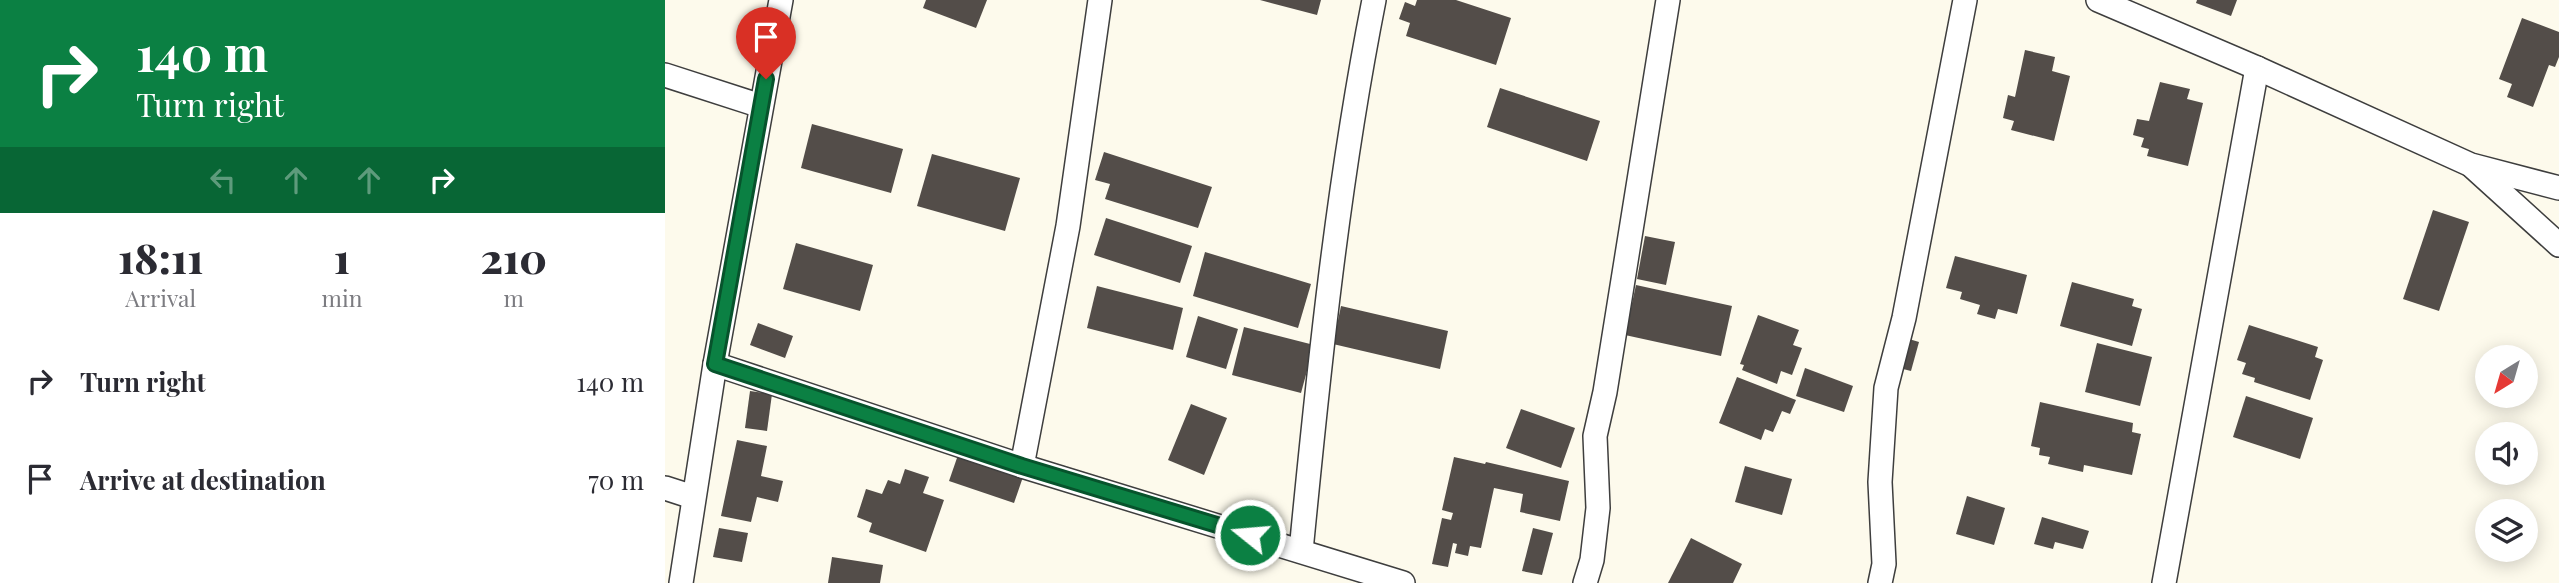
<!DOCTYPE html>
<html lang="en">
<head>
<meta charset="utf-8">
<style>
  body { margin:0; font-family:"Playfair Display",serif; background:#f7f7f7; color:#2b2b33; height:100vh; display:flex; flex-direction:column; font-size:26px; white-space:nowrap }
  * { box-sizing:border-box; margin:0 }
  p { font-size:23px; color:#7c7c81 }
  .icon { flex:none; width:38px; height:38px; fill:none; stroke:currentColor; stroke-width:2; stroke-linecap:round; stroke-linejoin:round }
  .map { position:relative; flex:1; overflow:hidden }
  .side { display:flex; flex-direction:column; background:#fff; width:665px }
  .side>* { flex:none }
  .guide { background:#0b8043; color:#fff; overflow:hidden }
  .needle { width:46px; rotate:217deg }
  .buttons { position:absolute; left:1810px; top:345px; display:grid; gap:14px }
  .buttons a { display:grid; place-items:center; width:63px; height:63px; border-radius:50%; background:#fff; box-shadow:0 4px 18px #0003; font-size:35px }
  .pin { position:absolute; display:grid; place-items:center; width:60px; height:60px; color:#fff; margin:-72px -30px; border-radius:50% 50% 50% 0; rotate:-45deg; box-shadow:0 0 7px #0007 }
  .pin .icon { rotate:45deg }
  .me { position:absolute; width:77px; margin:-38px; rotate:287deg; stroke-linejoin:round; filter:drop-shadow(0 0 5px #0008) }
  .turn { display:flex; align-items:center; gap:24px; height:147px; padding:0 21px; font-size:32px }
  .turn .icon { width:91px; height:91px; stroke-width:2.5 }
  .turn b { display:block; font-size:49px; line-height:60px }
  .lanes { display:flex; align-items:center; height:66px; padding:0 21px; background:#0003; justify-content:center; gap:35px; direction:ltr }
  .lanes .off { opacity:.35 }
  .eta { display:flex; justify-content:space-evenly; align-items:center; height:119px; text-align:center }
  .eta b { font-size:42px; font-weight:800; line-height:49px }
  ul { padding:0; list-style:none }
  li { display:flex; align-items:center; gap:21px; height:98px; padding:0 21px }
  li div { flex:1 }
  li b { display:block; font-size:26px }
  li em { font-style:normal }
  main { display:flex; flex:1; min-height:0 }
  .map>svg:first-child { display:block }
  .building { fill:#534d49 }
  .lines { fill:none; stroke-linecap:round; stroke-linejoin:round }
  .minor-casing { stroke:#3e3e3e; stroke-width:26 }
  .minor { stroke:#fff; stroke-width:23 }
  .route-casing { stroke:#07532c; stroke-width:18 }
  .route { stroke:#0b8043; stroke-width:12 }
</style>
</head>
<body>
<main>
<section class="side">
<div class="guide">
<div class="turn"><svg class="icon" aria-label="right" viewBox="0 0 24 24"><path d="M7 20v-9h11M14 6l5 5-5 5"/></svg><div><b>140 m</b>Turn right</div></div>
<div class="lanes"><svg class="icon off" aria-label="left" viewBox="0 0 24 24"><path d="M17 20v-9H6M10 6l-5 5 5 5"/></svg><svg class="icon off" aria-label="ahead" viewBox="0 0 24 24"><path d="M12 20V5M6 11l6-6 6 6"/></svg><svg class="icon off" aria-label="ahead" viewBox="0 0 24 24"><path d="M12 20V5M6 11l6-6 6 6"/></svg><svg class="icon" aria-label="right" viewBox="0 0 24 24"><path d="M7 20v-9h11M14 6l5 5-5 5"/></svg></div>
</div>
<div class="eta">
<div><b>18:11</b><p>Arrival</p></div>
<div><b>1</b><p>min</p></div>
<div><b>210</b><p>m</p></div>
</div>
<ul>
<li><svg class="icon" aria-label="right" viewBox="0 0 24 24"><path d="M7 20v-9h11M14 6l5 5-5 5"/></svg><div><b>Turn right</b></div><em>140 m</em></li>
<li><svg class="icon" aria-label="arrive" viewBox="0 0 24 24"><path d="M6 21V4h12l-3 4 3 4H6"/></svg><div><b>Arrive at destination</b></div><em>70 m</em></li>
</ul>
</section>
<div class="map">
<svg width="1894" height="583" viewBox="0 0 1894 583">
  <rect width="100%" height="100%" fill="#fdfaec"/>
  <g class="building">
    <path d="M261 0H322L311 28 258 8Z"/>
    <path d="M595 0H656L652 15Z"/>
    <path d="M752 0H791L846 18 831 65 741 36 745 23 734 19 740 2 750 6Z"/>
    <path d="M1532 0H1572L1566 16 1531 3Z"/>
    <path d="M1857 18 1894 32V57L1890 67 1884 65 1868 107 1842 97 1847 84 1834 79Z"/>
    <path d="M1360 50 1390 57 1387 71 1405 76 1389 141 1346 130 1349 121 1338 118 1343 95 1350 97Z"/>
    <path d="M1495 82 1525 89 1522 99 1538 103 1523 166 1482 156 1484 149 1476 147 1479 138 1468 135 1472 119 1484 121Z"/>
    <path d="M835 88 935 121 922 161 822 127Z"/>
    <path d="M147 124 238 149 226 193 136 168Z"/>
    <path d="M439 152 547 187 533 228 440 199 445 184 430 180Z"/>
    <path d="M267 154 355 178 340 231 252 206Z"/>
    <path d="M1768 210 1804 222 1774 311 1738 299Z"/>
    <path d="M441 218 527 246 515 283 429 255Z"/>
    <path d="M980 236 1010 242 1001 285 972 279Z"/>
    <path d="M131 243 208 265 195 311 118 289Z"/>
    <path d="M540 252 646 284 633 328 528 296Z"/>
    <path d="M1290 256 1362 275 1352 314 1333 309 1330 319 1312 314 1315 305 1295 299 1297 292 1281 288Z"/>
    <path d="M1407 282 1469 299 1467 306 1477 309 1467 346 1395 326Z"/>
    <path d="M971 285 1067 306 1056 356 960 335Z"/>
    <path d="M432 286 518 308 508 350 422 328Z"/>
    <path d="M676 306 783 331 775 369 668 344Z"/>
    <path d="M1093 315 1134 330 1128 345 1137 348 1127 375 1116 371 1112 384 1077 370 1079 365 1075 364Z"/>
    <path d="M533 316 573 329 561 369 521 357Z"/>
    <path d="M93 323 128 336 120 358 85 345Z"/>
    <path d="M1584 325 1653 347 1650 357 1658 360 1645 400 1589 382 1590 378 1577 374 1581 363 1572 360Z"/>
    <path d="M579 327 649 345 636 393 567 375Z"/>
    <path d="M1234 336 1254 342 1246 371 1226 366Z"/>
    <path d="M1432 343 1487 357 1475 406 1420 392Z"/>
    <path d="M1140 368 1188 386 1179 412 1131 396Z"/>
    <path d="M1072 377 1131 400 1125 414 1117 411 1108 432 1100 429 1096 440 1054 423Z"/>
    <path d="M85 391 107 394 102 431 80 428Z"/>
    <path d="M1581 396 1648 418 1635 459 1568 437Z"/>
    <path d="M1375 402 1468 423 1467 432 1476 434 1467 475 1419 465 1418 472 1383 464 1385 457 1374 455 1375 448 1366 446Z"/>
    <path d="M526 404 562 418 539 475 503 460Z"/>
    <path d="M856 409 910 428 896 468 841 448Z"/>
    <path d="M72 440 102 446 96 476 118 481 113 502 92 497 86 522 56 516Z"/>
    <path d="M293 455 358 477 349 503 284 481Z"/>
    <path d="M789 457 820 464 821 462 904 481 895 521 855 512 858 494 829 488 816 548 805 546 803 556 790 553 792 544 788 543 783 567 767 564 777 518 786 520 788 513 777 510Z"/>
    <path d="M1080 466 1127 479 1117 515 1070 502Z"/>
    <path d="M240 469 264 477 258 493 279 500 261 552 204 532 207 523 192 517 201 489 217 494 223 480 235 484Z"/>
    <path d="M1302 496 1340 508 1329 545 1291 534Z"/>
    <path d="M1377 517 1424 531 1418 549 1390 542 1388 549 1369 544Z"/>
    <path d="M54 528 83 533 77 562 48 557Z"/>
    <path d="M868 528 888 533 877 575 857 571Z"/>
    <path d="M1026 538 1077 564 1068 583H1003Z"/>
    <path d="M167 557 218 565 215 583H163Z"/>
  </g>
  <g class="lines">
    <defs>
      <g id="minor">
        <path d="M1433 0 1592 68 1806 165 1894 188"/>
        <path d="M0 75 96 106"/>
        <path d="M1808 167 1894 245"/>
        <path d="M50 364 357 466 738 583"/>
        <path d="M357 466 403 226 435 0"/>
        <path d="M0 488 28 497"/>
        <path d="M636 551C654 366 673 182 709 0"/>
        <path d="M16 583 50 364 116 0"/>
        <path d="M920 583 927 560 933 508 930 436 940 392 1003 0"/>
        <path d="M1215 583 1219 564 1215 482 1221 388 1239 318 1300 0"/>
        <path d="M1499 583 1592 68"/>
      </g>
    </defs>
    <use href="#minor" class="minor-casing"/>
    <use href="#minor" class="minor"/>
  </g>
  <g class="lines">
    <defs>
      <path id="route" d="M101 79 50 364 357 466 585 535"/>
    </defs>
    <use href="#route" class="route-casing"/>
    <use href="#route" class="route"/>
  </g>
</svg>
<div class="buttons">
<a><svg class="needle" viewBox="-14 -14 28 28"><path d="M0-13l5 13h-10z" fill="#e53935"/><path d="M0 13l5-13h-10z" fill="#7c7c81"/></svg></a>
<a><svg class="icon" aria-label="sound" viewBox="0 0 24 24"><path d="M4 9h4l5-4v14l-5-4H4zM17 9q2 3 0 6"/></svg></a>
<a><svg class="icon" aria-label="layers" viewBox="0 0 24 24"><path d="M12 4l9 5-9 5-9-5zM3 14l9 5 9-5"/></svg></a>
</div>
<div class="pin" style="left:101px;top:79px;background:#d93025"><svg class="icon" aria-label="arrive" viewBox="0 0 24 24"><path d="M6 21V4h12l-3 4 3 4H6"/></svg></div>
<svg class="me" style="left:585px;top:535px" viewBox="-20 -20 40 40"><circle r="17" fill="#0b8043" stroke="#fff" stroke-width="3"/><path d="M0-11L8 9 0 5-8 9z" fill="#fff"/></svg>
</div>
</main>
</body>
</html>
